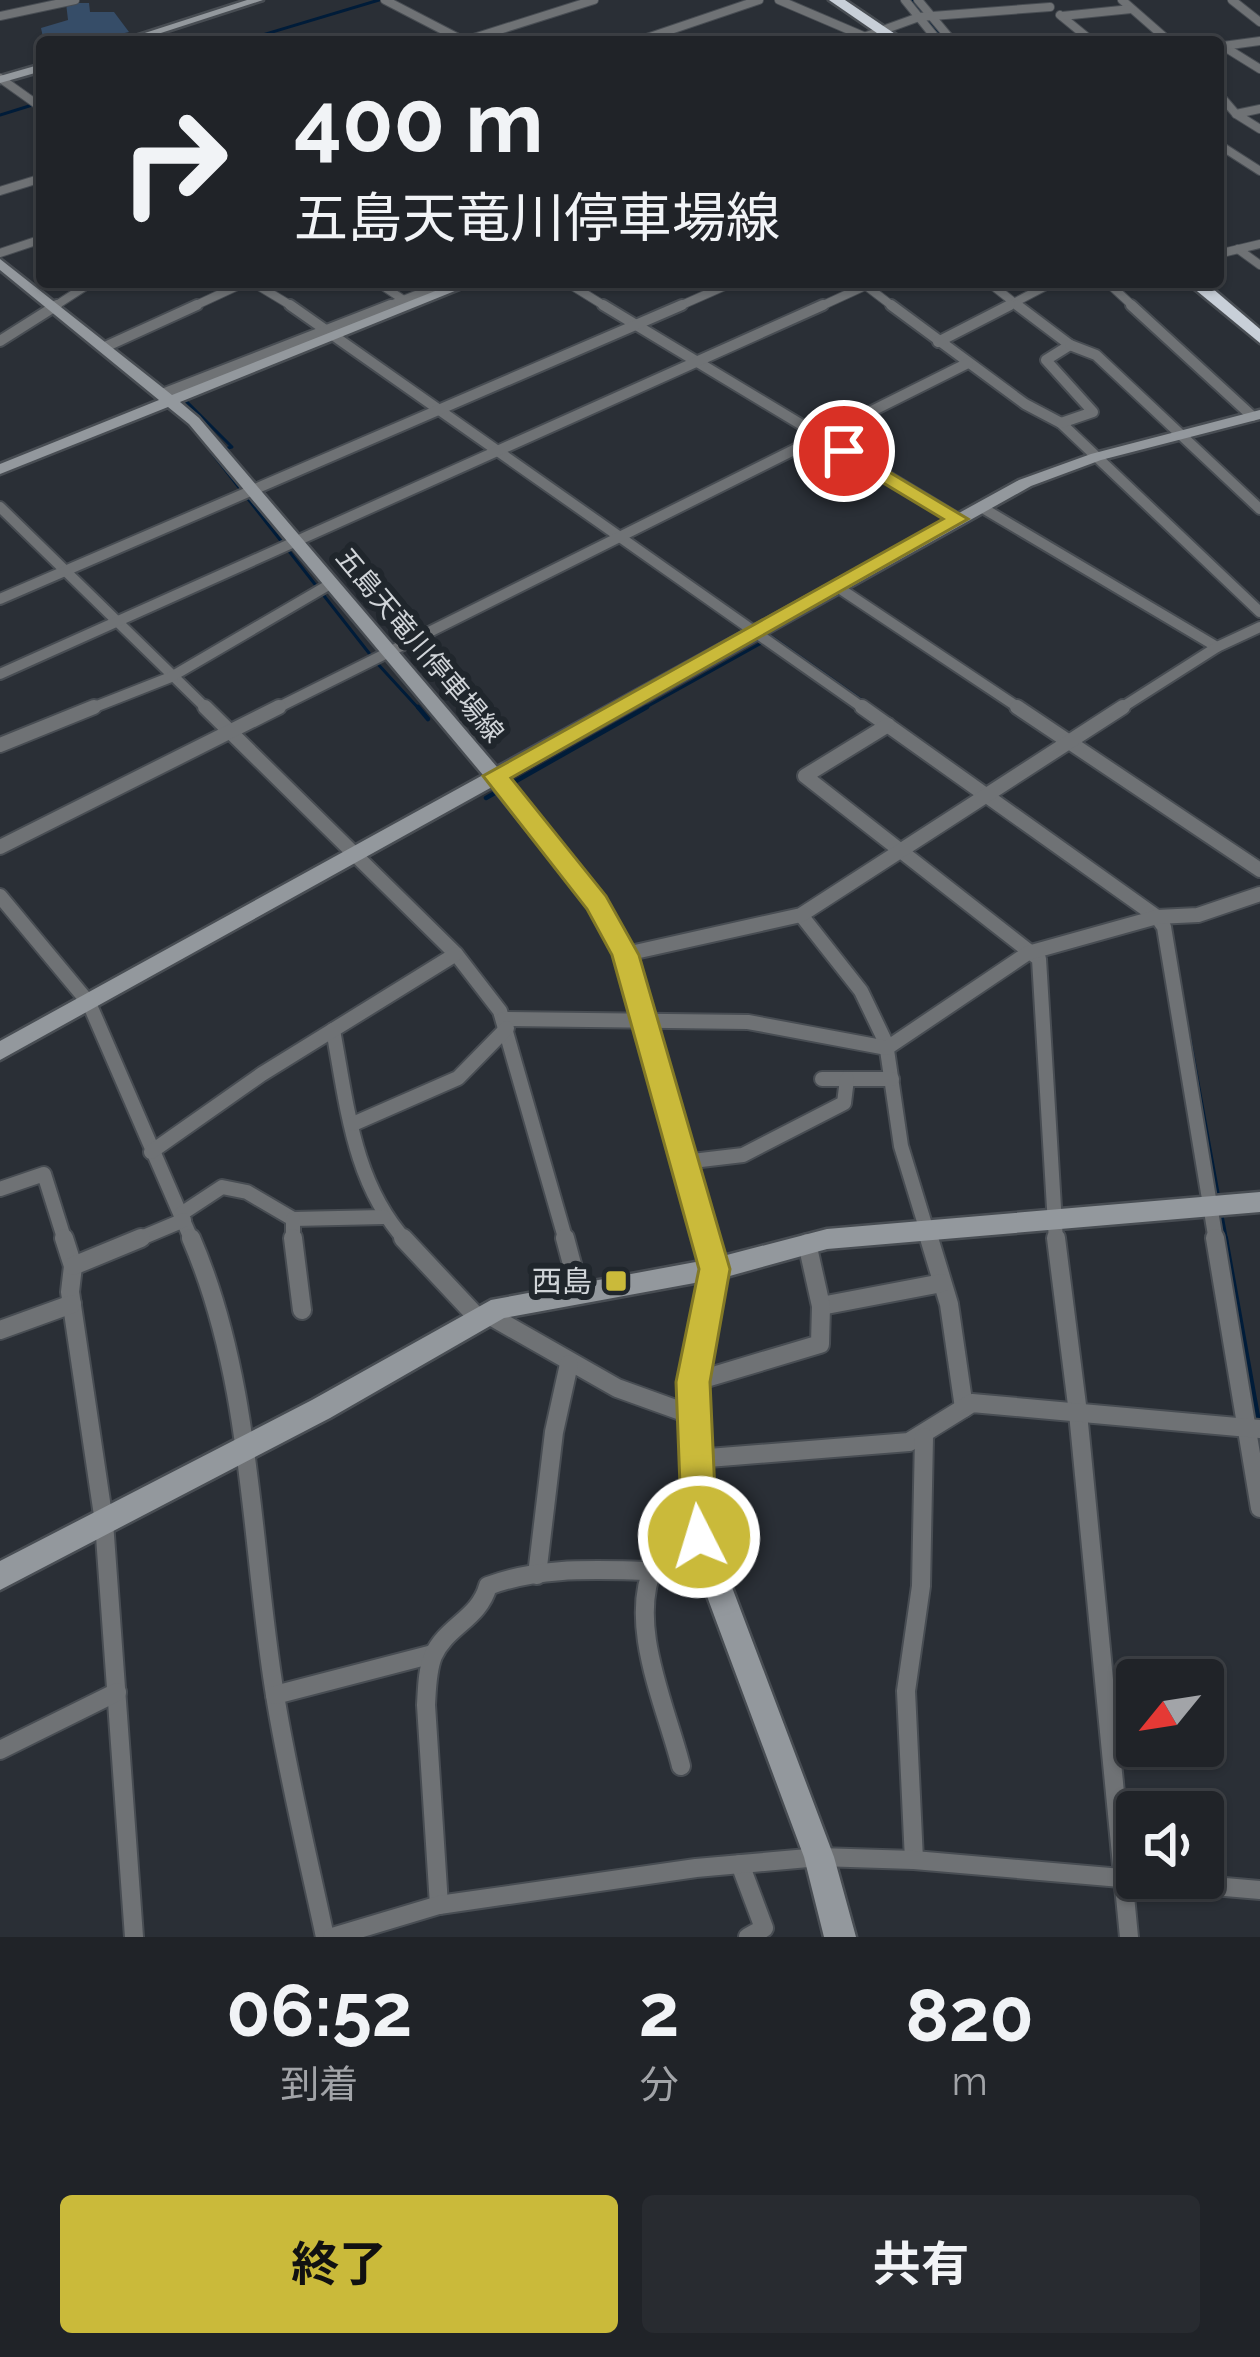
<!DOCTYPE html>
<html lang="ja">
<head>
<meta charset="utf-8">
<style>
  body { margin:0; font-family:Raleway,"Noto Sans JP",sans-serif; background:#282b30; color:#f1f3f6; height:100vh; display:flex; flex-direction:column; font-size:45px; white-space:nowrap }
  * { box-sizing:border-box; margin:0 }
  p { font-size:39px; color:#a2a4a8 }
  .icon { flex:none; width:66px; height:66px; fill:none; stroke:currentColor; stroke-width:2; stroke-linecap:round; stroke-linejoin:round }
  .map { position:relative; height:1937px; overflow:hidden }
  .drawer { display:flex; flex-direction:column; background:#202328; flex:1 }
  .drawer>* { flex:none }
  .guide { position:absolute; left:36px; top:36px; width:1188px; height:252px; border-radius:12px; box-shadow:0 3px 9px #0004,0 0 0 3px #3d4045; background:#202328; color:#f1f3f6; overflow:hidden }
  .needle { width:78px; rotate:240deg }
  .fabs { position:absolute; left:1116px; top:1659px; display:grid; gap:24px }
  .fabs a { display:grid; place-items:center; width:108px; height:108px; border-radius:12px; background:#202328; box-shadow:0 3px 9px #0004,0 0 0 3px #3d4045; font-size:60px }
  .pin { position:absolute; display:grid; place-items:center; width:102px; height:102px; color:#fff; margin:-51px; border:6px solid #fff; border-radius:50%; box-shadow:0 3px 12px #0007 }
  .me { position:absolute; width:132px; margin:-66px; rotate:355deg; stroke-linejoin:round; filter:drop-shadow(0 0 9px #0008) }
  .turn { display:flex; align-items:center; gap:42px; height:252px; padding:0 60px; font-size:54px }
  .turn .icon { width:156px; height:156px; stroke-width:2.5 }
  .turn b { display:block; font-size:84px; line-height:102px }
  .eta { display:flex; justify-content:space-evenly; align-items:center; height:204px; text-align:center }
  .eta b { font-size:72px; font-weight:700; line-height:84px }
  .button { display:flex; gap:24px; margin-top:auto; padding:24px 60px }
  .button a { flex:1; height:138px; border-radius:12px; background:#caba3a; color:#111; font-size:48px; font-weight:700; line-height:138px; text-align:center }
  .button a+a { background:#282b30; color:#f1f3f6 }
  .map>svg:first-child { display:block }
  .green { fill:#364d68 }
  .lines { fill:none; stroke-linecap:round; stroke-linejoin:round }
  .stream-far2 { stroke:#001c39; stroke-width:3 }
  .stream-far1 { stroke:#001c39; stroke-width:4.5 }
  .stream { stroke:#001c39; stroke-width:6 }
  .street-far3-casing { stroke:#484d53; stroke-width:10 }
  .street-far2-casing { stroke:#484d53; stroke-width:14 }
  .street-far1-casing { stroke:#484d53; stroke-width:18 }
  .street-casing { stroke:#484d53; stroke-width:22 }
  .secondary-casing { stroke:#484d53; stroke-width:5 }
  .highway-casing { stroke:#484d53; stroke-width:5 }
  .street-far3 { stroke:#6f7275; stroke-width:8 }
  .street-far2 { stroke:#6f7275; stroke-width:10 }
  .street-far1 { stroke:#6f7275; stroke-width:14 }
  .street { stroke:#6f7275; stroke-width:18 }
  .secondary { fill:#93989d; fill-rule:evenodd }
  .highway { fill:#c8cfd8; fill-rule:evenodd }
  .route { fill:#caba3a; stroke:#837926; stroke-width:3 }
  .poi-dot { fill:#caba3a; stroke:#20262c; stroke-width:4.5 }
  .labels { text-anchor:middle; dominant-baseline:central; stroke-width:12; stroke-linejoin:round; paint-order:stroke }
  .far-street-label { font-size:27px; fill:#d0d4d8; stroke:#20262c }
  .poi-label { font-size:30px; fill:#d0d4d8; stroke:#20262c; text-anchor:end }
</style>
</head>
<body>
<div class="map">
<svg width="1260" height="1937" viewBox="0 0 1260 1937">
  <rect width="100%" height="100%" fill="#2a2f36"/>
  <path class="green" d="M66 3H89L90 12H114L129 32 86 42H44L41 28 68 20Z"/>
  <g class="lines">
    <g class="stream-far2">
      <path d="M912 0 946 42"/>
      <path d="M239 42 379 0"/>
      <path d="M0 115 42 102"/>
      <path d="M184 399 232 447 228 448"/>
      <path d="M212 453 376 662 420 710"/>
      <path d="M641 710 772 637 866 703"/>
    </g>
    <g class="stream-far1">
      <path d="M418 707 428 719"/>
      <path d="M997 796 1164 914"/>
      <path d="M486 798 647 707"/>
      <path d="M1189 1037 1218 1197"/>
      <path d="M1221 1214 1226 1241"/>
    </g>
    <path class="stream" d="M1225 1238 1258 1421"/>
    <defs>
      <g id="street-far3">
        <path d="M385 0 466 42"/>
        <path d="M779 0 868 38"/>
        <path d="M905 0 939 42"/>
        <path d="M918 0 953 42"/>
        <path d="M1122 0 1170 42"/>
        <path d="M1232 0 1260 22"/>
        <path d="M1060 15 1093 42"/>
        <path d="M0 16 75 0"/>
        <path d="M1062 16 1131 9"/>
        <path d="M461 42 594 0"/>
        <path d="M635 42 759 0"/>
        <path d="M850 42 919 17 1050 7"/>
        <path d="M1223 46 1260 69"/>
        <path d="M1223 46 1260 41"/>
        <path d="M0 78 42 108"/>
        <path d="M1218 93 1236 114 1260 129"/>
        <path d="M1236 114 1260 109"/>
        <path d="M1218 144 1260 171"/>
        <path d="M0 191 42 178"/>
        <path d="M1238 249 1260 265"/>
        <path d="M0 253 42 239"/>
        <path d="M1218 254 1260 244"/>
        <path d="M252 282 295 308"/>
        <path d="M377 282 408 303"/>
        <path d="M566 282 608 308"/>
        <path d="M861 282 895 308"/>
        <path d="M988 282 1021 308"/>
        <path d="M1107 282 1135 308"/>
        <path d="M52 308 92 282"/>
        <path d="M190 308 246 282"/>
        <path d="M383 308 449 282"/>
        <path d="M675 308 734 282"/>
        <path d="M817 308 865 286"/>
        <path d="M1004 308 1046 286 1071 282"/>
      </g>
      <g id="street-far2">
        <path d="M290 305 866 710"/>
        <path d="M603 305 958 519"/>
        <path d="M891 305 1025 404 1061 423 1260 612"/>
        <path d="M1017 305 1070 345 1046 360 1093 412 1061 423"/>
        <path d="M1131 305 1252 416"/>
        <path d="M0 341 57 305"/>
        <path d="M938 342 1010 305"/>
        <path d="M1070 345 1096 355 1260 509"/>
        <path d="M107 346 197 305"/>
        <path d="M165 393 391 305"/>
        <path d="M0 507 208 710"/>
        <path d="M981 507 1217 647"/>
        <path d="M836 586 1022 710"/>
        <path d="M0 599 682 305"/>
        <path d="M0 674 823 305"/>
        <path d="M87 710 171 677 332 583"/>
        <path d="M273 710 968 363"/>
        <path d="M1118 710 1217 647 1260 627"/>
      </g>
      <g id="street-far1">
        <path d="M205 707 456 954 500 1011 566 1241"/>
        <path d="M862 707 1157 917 1164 927 1216 1241"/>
        <path d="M1017 707 1260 870"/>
        <path d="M888 725 805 776 1039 959 1056 1241"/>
        <path d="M0 745 94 707"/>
        <path d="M0 847 279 707"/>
        <path d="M0 896 89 1003 192 1241"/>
        <path d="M801 915 861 991 886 1043 901 1146 930 1241"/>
        <path d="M626 954 801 915 1123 707"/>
        <path d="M503 1019 748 1022 887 1048 1028 953 1157 917 1198 915 1260 894"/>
        <path d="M333 1030C347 1104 353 1183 406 1241"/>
        <path d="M822 1079H892"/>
        <path d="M353 1124 458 1078 507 1028"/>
        <path d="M151 1152 262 1074 456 954"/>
        <path d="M684 1162 743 1155 844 1103 847 1079"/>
        <path d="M0 1189 44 1174 65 1241"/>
        <path d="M181 1214 222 1187 247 1192 293 1219 384 1217"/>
        <path d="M293 1219V1241"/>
        <path d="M134 1241 184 1220"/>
      </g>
      <g id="street">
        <path d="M64 1238 73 1266 70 1292 104 1522 134 1937"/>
        <path d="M191 1238C253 1381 250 1543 275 1695 288 1776 308 1857 325 1937"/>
        <path d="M293 1238 302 1310"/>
        <path d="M403 1238 478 1318"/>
        <path d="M565 1238 580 1294"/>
        <path d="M929 1238 949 1304 964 1408"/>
        <path d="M1056 1238 1078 1413 1129 1937"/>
        <path d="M1215 1238 1260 1508"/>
        <path d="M73 1266 141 1238"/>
        <path d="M821 1306 942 1283"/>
        <path d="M487 1314 617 1388 692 1415"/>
        <path d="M0 1330 72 1304"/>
        <path d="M693 1382 820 1344 821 1306 807 1243"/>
        <path d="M696 1459 909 1442 972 1403 1260 1429"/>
        <path d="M537 1575 554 1432 569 1364"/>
        <path d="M275 1695 433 1654"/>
        <path d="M0 1750 117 1692"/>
        <path d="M681 1766C666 1706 626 1623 655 1563 664 1543 681 1527 695 1510"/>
        <path d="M914 1860 906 1691 921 1586 924 1437"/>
        <path d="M740 1864 764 1928 748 1937"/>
        <path d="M439 1905 426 1705C427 1689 427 1671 433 1656 446 1626 479 1619 488 1586 541 1566 596 1570 651 1571"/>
        <path d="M332 1937 439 1905 696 1868 819 1857 914 1860 1260 1890"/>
      </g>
      <g id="secondary">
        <path d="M247 0H263L133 42H117Z"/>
        <path d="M42 64V71L0 83V76Z"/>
        <path d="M0 259 172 395 458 282H477L180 402 199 418 497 767 1019 480 1091 454 1260 410V419L1101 460 1031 486 507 779 604 898 636 954 723 1256 827 1229 1260 1192V1212L827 1249 726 1277 706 1382 713 1537 834 1857 856 1937H824L804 1857 685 1537 680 1382 700 1282 504 1318 330 1418 0 1590V1561L312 1400 491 1300 701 1261 616 954 590 908 492 787 0 1060V1041L483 775 189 424 168 407 0 474V464L159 400 0 270Z"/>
      </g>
      <g id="highway">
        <path d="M829 0H845L907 42H890Z"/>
        <path d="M1186 282H1205L1260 329V343Z"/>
      </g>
    </defs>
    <use href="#street-far3" class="street-far3-casing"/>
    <use href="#street-far2" class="street-far2-casing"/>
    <use href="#street-far1" class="street-far1-casing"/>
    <use href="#street" class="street-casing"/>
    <use href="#secondary" class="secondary-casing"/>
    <use href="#highway" class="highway-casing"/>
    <use href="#street-far3" class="street-far3"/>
    <use href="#street-far2" class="street-far2"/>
    <use href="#street-far1" class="street-far1"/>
    <use href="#street" class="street"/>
    <use href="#secondary" class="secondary"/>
    <use href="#highway" class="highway"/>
  </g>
  <path class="route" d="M844 445 968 519 511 778 606 896 639 955 730 1269 710 1382 717 1537 712 1549 699 1554 687 1549 682 1537 676 1382 699 1269 612 955 587 909 483 776 943 519 837 455 834 451Z"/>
  <rect class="poi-dot" x="604" y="1269" width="24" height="24" rx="6"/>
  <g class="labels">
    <g class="far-street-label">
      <text transform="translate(420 645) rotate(50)">五島天竜川停車場線</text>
    </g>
    <g class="poi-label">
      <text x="592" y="1281">西島</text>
    </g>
  </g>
</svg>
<div class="fabs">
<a><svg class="needle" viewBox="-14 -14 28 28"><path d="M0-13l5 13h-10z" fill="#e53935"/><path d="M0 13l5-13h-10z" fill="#a2a4a8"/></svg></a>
<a><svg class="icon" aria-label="sound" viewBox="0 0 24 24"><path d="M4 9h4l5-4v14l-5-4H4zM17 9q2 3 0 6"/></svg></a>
</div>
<div class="pin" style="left:844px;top:451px;background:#d93025"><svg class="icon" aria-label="arrive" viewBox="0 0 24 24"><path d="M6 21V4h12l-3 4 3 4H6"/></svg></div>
<svg class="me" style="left:699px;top:1537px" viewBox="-20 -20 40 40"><circle r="17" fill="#caba3a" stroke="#fff" stroke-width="3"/><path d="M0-11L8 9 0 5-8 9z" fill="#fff"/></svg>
<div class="guide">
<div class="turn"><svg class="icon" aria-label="right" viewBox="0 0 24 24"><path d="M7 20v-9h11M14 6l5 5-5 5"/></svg><div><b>400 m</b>五島天竜川停車場線</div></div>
</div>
</div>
<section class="drawer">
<div class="eta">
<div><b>06:52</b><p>到着</p></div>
<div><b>2</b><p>分</p></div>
<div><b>820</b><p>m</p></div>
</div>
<div class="button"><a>終了</a><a>共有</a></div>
</section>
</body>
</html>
